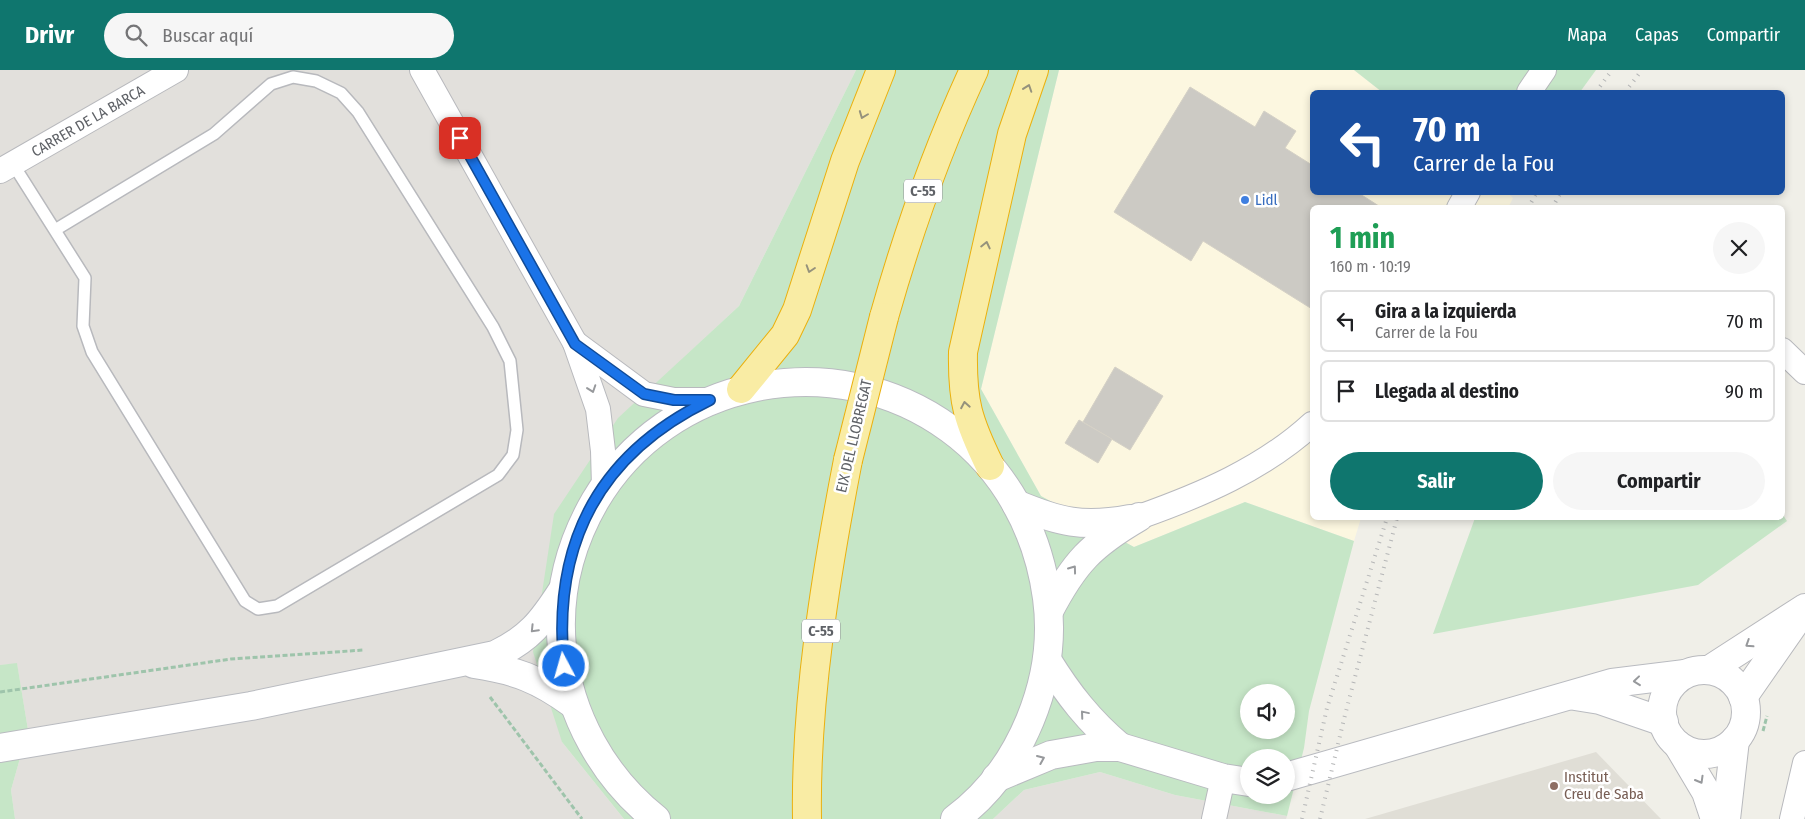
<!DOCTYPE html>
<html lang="es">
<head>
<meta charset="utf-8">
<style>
  body { margin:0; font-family:"Fira Sans Condensed",sans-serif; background:#f6f6f6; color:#202124; height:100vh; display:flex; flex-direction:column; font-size:19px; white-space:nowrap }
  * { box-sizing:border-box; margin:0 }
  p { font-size:16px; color:#757577 }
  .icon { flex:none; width:28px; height:28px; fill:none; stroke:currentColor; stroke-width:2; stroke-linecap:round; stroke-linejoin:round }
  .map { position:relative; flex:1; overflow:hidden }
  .details { position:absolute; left:1310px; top:135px; width:475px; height:315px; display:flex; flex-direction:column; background:#fff; border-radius:8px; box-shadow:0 2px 8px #0003 }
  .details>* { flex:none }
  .banner { position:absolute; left:1310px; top:20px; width:475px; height:105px; border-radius:8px; box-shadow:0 2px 8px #0003; background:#1a4fa0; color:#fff; overflow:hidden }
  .controls { position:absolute; left:1240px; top:614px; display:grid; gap:10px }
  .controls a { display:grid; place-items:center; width:55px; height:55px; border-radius:50%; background:#fff; box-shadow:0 2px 8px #0003; font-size:25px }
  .pin { position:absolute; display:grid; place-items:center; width:42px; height:42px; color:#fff; margin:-21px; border-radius:10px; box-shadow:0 2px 8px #0006 }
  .me { position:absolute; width:55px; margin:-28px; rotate:354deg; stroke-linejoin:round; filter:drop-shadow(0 0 4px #0008) }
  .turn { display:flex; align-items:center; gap:18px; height:105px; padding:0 20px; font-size:22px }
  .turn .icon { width:65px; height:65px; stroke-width:2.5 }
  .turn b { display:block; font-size:35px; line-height:42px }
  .round { display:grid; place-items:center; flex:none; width:52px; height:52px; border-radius:26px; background:#f6f6f6 }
  .head { display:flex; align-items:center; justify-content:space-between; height:85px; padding:0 20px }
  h1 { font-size:30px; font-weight:700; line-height:38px; color:#1e9e55 }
  .cta { display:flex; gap:10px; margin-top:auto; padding:10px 20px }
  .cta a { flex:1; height:58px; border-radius:30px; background:#0f766e; color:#fff; font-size:20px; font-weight:700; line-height:58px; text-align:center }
  .cta a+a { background:#f6f6f6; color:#202124 }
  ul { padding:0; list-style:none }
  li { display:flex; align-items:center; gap:15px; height:62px; margin:0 10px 8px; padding:0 10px; border:2px solid #e0e0e0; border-radius:8px }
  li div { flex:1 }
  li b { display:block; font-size:19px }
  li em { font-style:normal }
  header { display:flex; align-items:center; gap:30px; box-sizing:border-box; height:70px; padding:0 25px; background:#0f766e; color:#fff }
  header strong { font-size:24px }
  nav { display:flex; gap:28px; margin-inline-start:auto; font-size:18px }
  .search { width:350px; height:45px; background:#f6f6f6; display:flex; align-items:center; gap:12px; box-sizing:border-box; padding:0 18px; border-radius:28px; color:#757577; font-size:19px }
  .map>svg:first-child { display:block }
  .commercial { fill:#fcf7e0 }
  .industrial { fill:#e2e0dc }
  .education { fill:#e0ded6 }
  .green { fill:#c6e6c7; fill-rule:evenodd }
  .building { fill:#cccac4; stroke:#d5d1c6 }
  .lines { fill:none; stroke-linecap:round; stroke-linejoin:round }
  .service-casing { stroke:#b8b9bd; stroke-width:14 }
  .minor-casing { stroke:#b8b9bd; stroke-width:26 }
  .tertiary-casing { stroke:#b8b9bd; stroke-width:30 }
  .secondary-casing { stroke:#b9bbc0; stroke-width:30 }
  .trunk-casing { stroke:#ebb00d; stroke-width:30 }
  .path { stroke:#9ec4ab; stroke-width:3; stroke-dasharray:5 2.5; stroke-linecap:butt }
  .service { stroke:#fff; stroke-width:11 }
  .minor { stroke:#fff; stroke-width:24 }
  .tertiary { stroke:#fff; stroke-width:28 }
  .secondary { stroke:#fff; stroke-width:28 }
  .trunk { stroke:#f9eca4; stroke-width:28 }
  .rail { stroke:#b5b6b7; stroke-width:4; stroke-dasharray:1 6; stroke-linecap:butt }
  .trunk-bridge-casing { stroke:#ebb00d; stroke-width:30; stroke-linecap:butt }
  .trunk-bridge { stroke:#f9eca4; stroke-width:28 }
  .oneway { stroke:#95927c }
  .oneway2 { stroke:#97999c }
  .route-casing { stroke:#114b97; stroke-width:12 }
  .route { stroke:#1a73e8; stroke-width:9 }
  .shop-dot { fill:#3f7fe0; stroke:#fff; stroke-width:2 }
  .education-dot { fill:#8d6e63; stroke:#fff; stroke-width:2 }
  .labels { text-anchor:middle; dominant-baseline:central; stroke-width:5; stroke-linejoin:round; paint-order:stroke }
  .shield { fill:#fff; stroke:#8f9195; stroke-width:1 }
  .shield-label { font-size:14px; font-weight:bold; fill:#5f6267 }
  .street-label { font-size:15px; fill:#5f6267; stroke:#fff }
  .shop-label { font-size:15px; fill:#366cbe; stroke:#fff; text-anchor:start }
  .education-label { font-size:15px; fill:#785e54; stroke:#fff; text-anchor:start }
</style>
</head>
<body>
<header>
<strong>Drivr</strong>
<div class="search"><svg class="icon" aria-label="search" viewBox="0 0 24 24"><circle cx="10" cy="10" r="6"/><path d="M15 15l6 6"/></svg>Buscar aquí</div>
<nav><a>Mapa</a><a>Capas</a><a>Compartir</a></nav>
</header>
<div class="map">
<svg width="1805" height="749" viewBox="0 0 1805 749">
  <rect width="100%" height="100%" fill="#f0efe8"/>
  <path class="commercial" d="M1059 0H1354L1382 22H1312V122H1507L1513 128 1508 138H1312V448H1361L1354 471 1245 432 1134 477 1041 426 981 319Z"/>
  <g class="industrial">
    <path d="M0 0H856L739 236 681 290 562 672 624 749H15L11 720 28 660 17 594 0 595Z"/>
    <path d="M1100 702 1175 725 1287 746 1286 749H993L1024 720Z"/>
  </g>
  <path class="education" d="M1596 682 1661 749H1365Z"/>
  <g class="green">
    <path d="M856 0H1059L981 319 1041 426 1134 477 1245 432 1354 471 1309 641 1304 678 1287 746 1175 725 1100 702 1024 720 993 749H624L562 672 533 582 554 444 618 348 739 236ZM1249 622H1286V660H1249ZM1249 688H1286V725H1249Z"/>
    <path d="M1354 0H1596L1580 22H1382Z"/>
    <path d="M1783 445 1787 451 1698 515 1433 564 1475 448H1782Z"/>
    <path d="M17 593 28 660 11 720 15 749H0V595Z"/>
  </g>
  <g class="building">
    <path d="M1190 17 1255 57 1264 41 1296 61 1285 78 1312 95V122H1357L1382 138H1312V239L1203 171 1191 191 1114 142Z"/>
    <path d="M1115 297 1163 326 1130 380 1083 352Z"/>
    <path d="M1079 350 1112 369 1098 393 1065 373Z"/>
  </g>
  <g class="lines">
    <defs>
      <path id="service" d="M13 94 85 208 83 256 92 282 245 531 258 539 277 536 498 405 513 385 517 360 510 291 493 257 358 42 341 23 316 11 293 7 271 14 214 64 55 160"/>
      <g id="minor">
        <path d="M422 0 575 273 598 339 603 381 604 416"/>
        <path d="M1529 22 1544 0"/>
        <path d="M0 101 176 0"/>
        <path d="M1459 138 1468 122"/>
        <path d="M575 273 644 324 674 330H710"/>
        <path d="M1782 280 1805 302"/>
        <path d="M1139 447C1201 425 1263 399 1312 354"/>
        <path d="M1214 749 1223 708"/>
        <path d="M1792 749 1805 693"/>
      </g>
      <g id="tertiary">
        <path d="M1709 600 1805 538"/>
        <circle cx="1704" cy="642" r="42"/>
        <path d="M1743 627 1798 548"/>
        <path d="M1678 675 1706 722 1715 749"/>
        <path d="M1726 749 1735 670"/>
      </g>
      <g id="secondary">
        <path d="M1016 434C1059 452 1083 458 1130 449"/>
        <path d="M1049 541C1074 493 1091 475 1139 447"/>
        <path d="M1047 590C1068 624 1089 651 1120 677"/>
        <path d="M474 594C515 600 539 609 573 634"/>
        <path d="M1575 626 1600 630 1664 652"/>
        <path d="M0 678 251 636 495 585C529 569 542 552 562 521"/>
        <path d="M1286 707 1612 613 1685 604"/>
        <path d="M996 708 1051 685 1096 677H1120L1223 708 1249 712"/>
        <path d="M656 749C603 707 569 645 562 578 557 526 569 476 595 431 667 308 834 274 950 359 1005 399 1038 461 1047 528 1058 609 1021 700 955 749"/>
      </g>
      <g id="trunk">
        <path d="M884 247C908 162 937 80 974 0"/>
        <path d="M741 319 785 265 797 240 845 91 881 0"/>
        <path d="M990 396C968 351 962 332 963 282L1012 64 1034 0"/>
        <path d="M807 749C805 633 826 503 848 390"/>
      </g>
    </defs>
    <use href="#service" class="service-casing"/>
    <use href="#minor" class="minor-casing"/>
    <use href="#tertiary" class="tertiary-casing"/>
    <use href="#secondary" class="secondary-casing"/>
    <use href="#trunk" class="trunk-casing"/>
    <g class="path">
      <path d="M0 622 231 589 364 580"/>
      <path d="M490 627 582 749"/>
      <path d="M1763 661 1767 646"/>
    </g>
    <use href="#service" class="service"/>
    <use href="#minor" class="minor"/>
    <use href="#tertiary" class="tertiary"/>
    <use href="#secondary" class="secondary"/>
    <use href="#trunk" class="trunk"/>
    <g class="rail">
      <path d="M1596 22 1612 0"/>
      <path d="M1625 22 1642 0"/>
      <path d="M1528 138 1537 122"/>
      <path d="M1552 138 1561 122"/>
      <path d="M1302 749 1327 638 1387 448"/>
      <path d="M1320 749 1345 645 1397 448"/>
    </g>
    <defs>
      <path id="trunk-bridge" d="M848 390 884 247"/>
    </defs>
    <use href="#trunk-bridge" class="trunk-bridge-casing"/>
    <use href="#trunk-bridge" class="trunk-bridge"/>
  </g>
  <defs><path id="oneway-chevron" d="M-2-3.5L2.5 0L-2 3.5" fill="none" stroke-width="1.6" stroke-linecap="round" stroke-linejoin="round" transform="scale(1.25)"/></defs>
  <g class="oneway">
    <use href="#oneway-chevron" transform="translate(1028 18) rotate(-71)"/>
    <use href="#oneway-chevron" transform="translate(863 45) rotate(111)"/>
    <use href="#oneway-chevron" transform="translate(986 175) rotate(-77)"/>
    <use href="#oneway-chevron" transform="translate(810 199) rotate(108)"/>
    <use href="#oneway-chevron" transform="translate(965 335) rotate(-100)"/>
  </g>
  <g class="oneway2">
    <use href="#oneway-chevron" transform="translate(592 319) rotate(71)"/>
    <use href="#oneway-chevron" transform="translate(1073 499) rotate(-54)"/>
    <use href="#oneway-chevron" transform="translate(534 559) rotate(134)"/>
    <use href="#oneway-chevron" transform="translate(1749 574) rotate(147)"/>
    <use href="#oneway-chevron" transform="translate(1637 611) rotate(174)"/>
    <use href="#oneway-chevron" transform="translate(1084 644) rotate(-130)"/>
    <use href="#oneway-chevron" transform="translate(1041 689) rotate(-23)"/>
    <use href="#oneway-chevron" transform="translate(1700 710) rotate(60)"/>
  </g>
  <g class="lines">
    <defs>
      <path id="route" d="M460 68 575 274 644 324 674 330H710C598 384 552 474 564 596"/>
    </defs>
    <use href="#route" class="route-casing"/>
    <use href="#route" class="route"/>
  </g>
  <circle class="shop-dot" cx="1245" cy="130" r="5"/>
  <circle class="education-dot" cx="1554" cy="716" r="5"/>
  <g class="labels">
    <g class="shield">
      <rect x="904" y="109.5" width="38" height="23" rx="4"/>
      <rect x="802" y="549.5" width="38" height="23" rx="4"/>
    </g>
    <g class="shield-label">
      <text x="923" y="121">C-55</text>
      <text x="821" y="561">C-55</text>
    </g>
    <g class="street-label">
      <text transform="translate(88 51) rotate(-30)">CARRER DE LA BARCA</text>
      <text transform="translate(854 366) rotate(-77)">EIX DEL LLOBREGAT</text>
    </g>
    <g class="shop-label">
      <text x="1255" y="130">Lidl</text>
    </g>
    <g class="education-label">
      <text x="1564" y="707">Institut<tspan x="1564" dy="17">Creu de Saba</tspan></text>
    </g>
  </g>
</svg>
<div class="controls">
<a><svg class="icon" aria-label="sound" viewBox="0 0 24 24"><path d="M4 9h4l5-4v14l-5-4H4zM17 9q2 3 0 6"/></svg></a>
<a><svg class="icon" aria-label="layers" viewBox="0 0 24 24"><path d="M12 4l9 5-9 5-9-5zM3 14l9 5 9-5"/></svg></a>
</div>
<div class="pin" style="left:460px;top:68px;background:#d93025"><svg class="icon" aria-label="arrive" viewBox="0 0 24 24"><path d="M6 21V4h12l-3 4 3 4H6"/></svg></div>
<svg class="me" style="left:564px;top:596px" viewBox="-20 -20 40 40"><circle r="17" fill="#1a73e8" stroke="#fff" stroke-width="3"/><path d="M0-11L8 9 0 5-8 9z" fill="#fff"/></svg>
<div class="banner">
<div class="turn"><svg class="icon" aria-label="left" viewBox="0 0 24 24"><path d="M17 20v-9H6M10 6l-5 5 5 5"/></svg><div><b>70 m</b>Carrer de la Fou</div></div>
</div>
<section class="details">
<div class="head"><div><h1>1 min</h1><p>160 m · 10:19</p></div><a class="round"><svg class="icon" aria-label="close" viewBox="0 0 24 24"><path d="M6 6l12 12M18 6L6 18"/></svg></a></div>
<ul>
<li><svg class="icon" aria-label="left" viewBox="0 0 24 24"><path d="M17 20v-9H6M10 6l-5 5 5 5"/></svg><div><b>Gira a la izquierda</b><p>Carrer de la Fou</p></div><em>70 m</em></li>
<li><svg class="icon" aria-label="arrive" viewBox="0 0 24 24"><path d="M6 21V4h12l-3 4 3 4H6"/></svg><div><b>Llegada al destino</b></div><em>90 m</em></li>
</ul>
<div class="cta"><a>Salir</a><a>Compartir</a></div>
</section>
</div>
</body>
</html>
